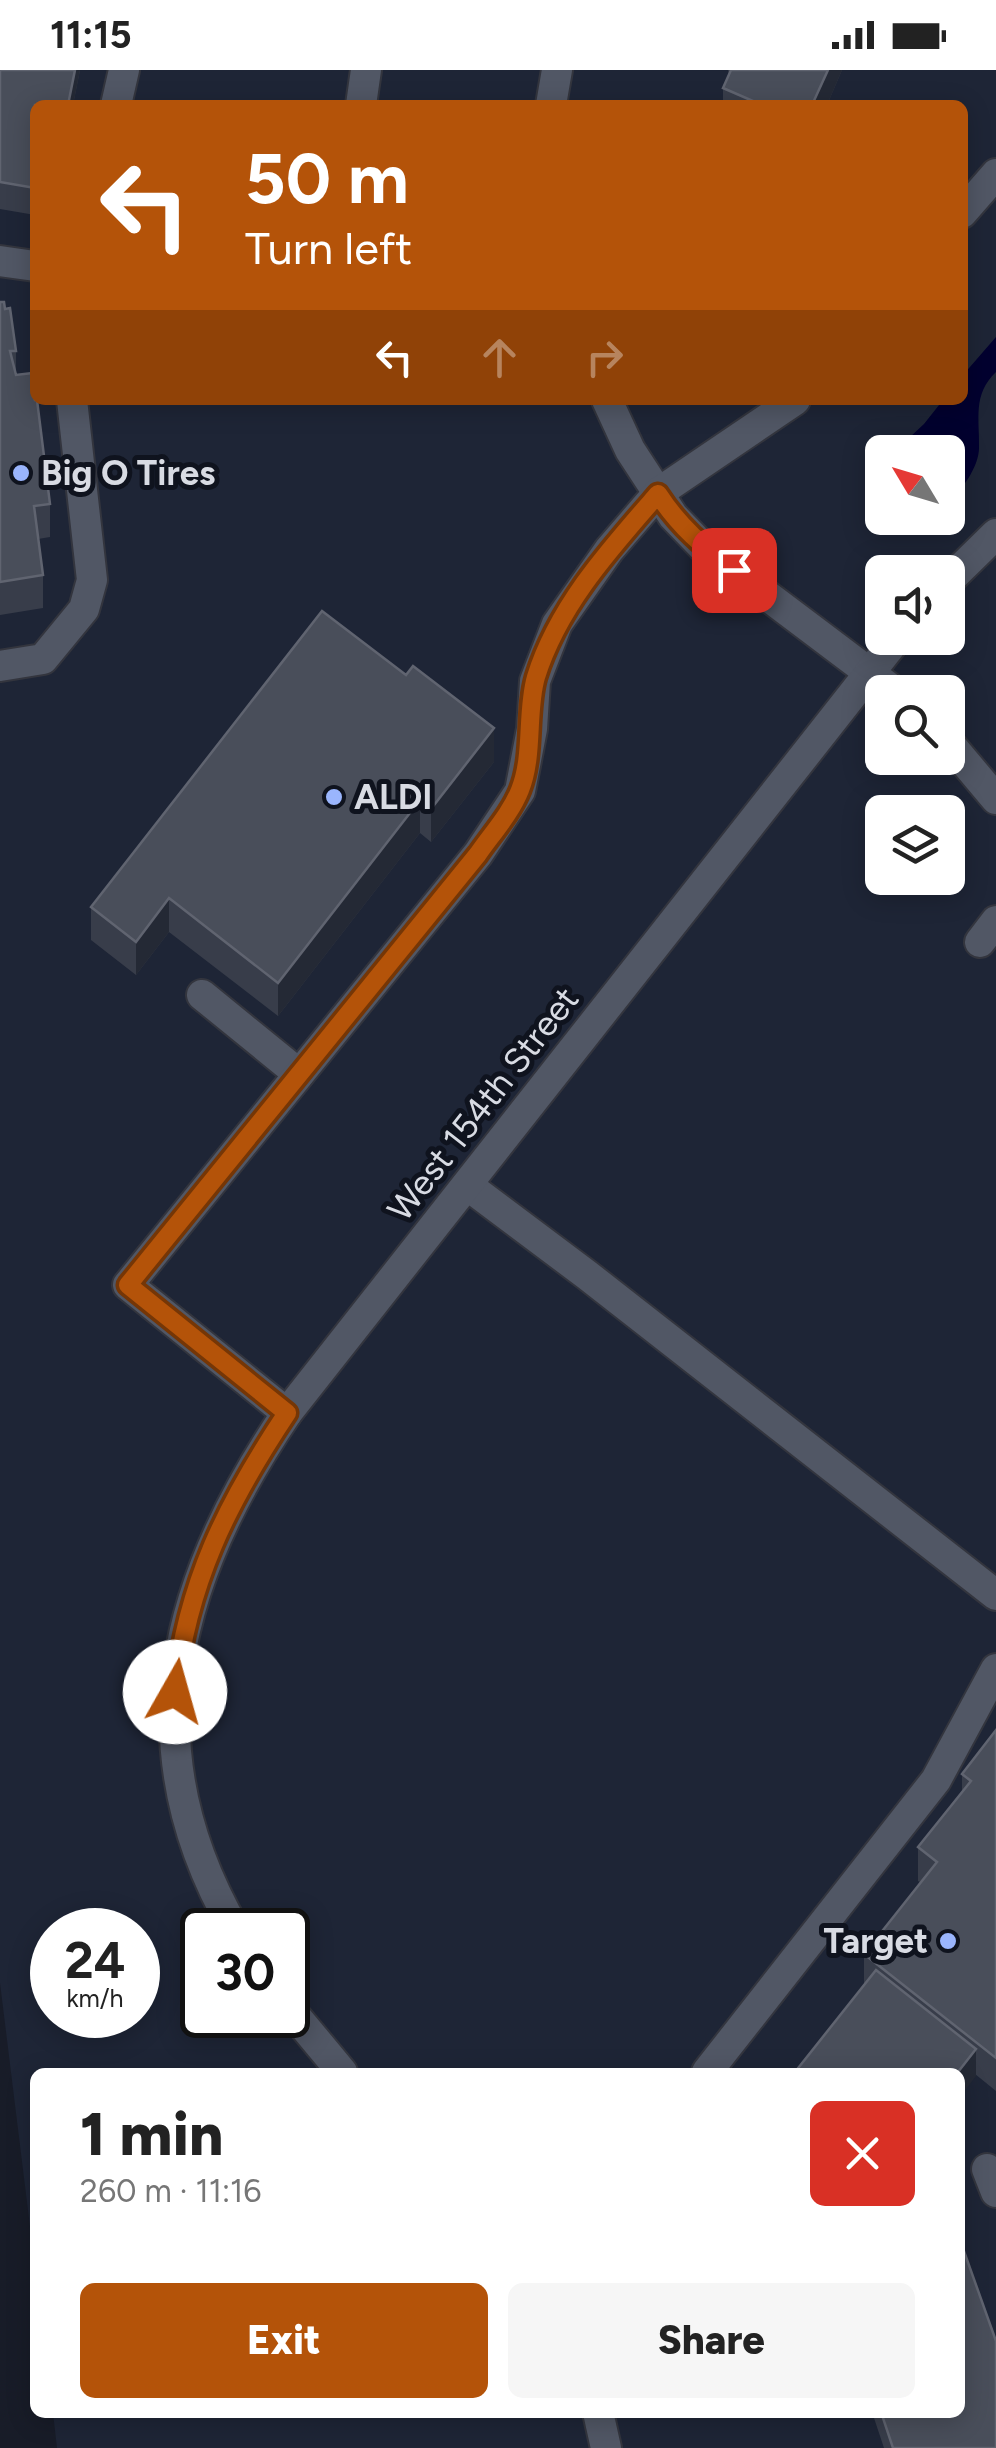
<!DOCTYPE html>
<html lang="en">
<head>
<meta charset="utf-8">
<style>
  body { margin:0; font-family:Figtree,sans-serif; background:#f6f6f6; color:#222; height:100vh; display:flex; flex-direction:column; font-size:38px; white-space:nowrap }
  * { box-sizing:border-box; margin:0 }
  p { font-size:32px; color:#767676 }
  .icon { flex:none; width:55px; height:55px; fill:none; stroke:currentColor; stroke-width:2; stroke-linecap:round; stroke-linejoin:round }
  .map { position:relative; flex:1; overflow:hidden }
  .side { position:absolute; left:30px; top:1998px; width:935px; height:350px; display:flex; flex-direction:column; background:#fff; border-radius:15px; box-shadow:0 5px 25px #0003 }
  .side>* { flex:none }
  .hud { position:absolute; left:30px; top:30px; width:938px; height:305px; border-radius:15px; box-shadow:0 5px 25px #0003; background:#b45309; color:#fff; overflow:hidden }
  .needle { width:65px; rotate:308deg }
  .fabs { position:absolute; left:865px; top:365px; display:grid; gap:20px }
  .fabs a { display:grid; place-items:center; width:100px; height:100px; border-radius:15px; background:#fff; box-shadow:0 5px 25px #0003; font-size:50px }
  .speed { position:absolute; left:30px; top:1838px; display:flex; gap:20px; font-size:50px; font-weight:700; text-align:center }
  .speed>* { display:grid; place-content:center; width:130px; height:130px; border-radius:50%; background:#fff; box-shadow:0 5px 25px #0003; line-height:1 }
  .speed small { font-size:25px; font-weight:400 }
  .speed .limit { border:5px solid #111; border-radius:15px; background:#fff; color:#111 }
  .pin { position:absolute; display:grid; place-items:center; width:85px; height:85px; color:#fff; margin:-42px; border-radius:20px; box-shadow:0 5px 15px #0006 }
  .me { position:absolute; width:110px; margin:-55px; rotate:7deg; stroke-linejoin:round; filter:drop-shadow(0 0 8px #0008) }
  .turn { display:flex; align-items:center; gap:35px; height:210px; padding:0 50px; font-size:45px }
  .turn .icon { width:130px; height:130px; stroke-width:2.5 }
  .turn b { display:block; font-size:70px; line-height:85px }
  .lanes { display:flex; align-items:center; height:95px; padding:0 50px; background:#0003; justify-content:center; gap:50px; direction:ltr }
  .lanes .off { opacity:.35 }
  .round { display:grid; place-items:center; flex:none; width:105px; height:105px; border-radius:15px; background:#f6f6f6 }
  .overview { display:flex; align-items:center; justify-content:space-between; height:170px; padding:0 50px }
  h1 { font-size:60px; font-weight:800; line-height:75px }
  .button { display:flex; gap:20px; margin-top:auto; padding:20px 50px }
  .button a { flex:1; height:115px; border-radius:15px; background:#b45309; color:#fff; font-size:40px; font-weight:800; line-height:115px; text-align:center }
  .button a+a { background:#f6f6f6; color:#222 }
  .status { display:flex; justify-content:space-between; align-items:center; height:70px; padding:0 50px; background:#fff; direction:ltr }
  .status svg { height:28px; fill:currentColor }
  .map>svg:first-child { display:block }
  .built { fill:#1e2536; fill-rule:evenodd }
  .water { fill:#02002f }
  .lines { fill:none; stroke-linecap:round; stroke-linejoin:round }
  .minor-casing { stroke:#33353e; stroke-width:34 }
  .minor { stroke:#515765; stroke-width:30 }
  .wall { fill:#383d4a }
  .shaded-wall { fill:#242935 }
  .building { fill:#494e5a; stroke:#606470; stroke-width:2.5 }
  .route-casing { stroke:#753606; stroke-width:25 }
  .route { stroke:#b45309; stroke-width:18 }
  .poi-dot { fill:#9ab5fd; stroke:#0f131e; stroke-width:4 }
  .labels { text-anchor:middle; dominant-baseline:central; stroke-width:10; stroke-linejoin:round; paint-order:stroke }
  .poi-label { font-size:35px; font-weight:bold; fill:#d8dbe3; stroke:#0f131e; text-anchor:start }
  .street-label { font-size:35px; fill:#d8dbe3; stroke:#0f131e }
</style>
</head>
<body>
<div class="status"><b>11:15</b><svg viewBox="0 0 49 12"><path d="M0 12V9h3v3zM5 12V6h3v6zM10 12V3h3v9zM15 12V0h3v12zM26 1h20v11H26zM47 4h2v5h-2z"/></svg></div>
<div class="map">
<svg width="996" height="2378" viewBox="0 0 996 2378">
  <rect width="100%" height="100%" fill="#181c28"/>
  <path class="built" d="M0 0H996V2378H57L53 2343 960 2342V2002H35V2197L0 1913ZM35 35H962V330H35ZM882 382H948V448H882ZM882 502H948V568H882ZM882 622H948V688H882ZM882 742H948V808H882ZM52 1860H138V1945H52ZM202 1860H288V1945H202Z"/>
  <path class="water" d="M996 267V302C972 325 980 349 979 378 979 397 961 421 948 433V382H894L924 354 943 330H962L963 305Z"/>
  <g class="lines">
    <defs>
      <g id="minor">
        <path d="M116 35 124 0"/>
        <path d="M361 35 366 0"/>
        <path d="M551 35 557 0"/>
        <path d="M962 143 996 104"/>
        <path d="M0 191 35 196"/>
        <path d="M607 330 630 380 673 446 704 478 895 622"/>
        <path d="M948 511 996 464"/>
        <path d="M0 596 43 589 84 539 92 510 72 330"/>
        <path d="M948 672 996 729"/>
        <path d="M980 872 996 851"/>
        <path d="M202 925 299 1004"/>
        <path d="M467 1115 587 1205 996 1525"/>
        <path d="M287 1343 128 1215 478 784 520 721 532 659 535 611 557 554 609 480 658 423 795 330"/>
        <path d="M235 1860C128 1675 174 1510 287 1343L897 568"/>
        <path d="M288 1937 342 2002"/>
        <path d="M707 2002 936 1710 996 1599"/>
        <path d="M987 2099 996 2122"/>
        <path d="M598 2342 606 2378"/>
      </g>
    </defs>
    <use href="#minor" class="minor-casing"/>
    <use href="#minor" class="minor"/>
  </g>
  <g class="wall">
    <path d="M0 0H80L73 35H35V145L0 139Z"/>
    <path d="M728 0H842L827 35H723V18L729 4Z"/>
    <path d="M0 232 16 281V302L50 434V467L38 469 43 505V538L0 545Z"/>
    <path d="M494 692 431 772 420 763 278 946 169 862 136 905 91 870V837Z"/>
    <path d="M996 1660V2021L864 1914V1884L920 1812 918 1811V1777L962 1723V1704Z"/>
    <path d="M872 2342H960L996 2378H884Z"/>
  </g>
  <g class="shaded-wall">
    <path d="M75 0H80L73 35H68Z"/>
    <path d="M828 0H842L827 35H812Z"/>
    <path d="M494 658V692L431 772V739Z"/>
    <path d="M420 730V763L278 946V913Z"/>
    <path d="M169 828V862L136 905V872Z"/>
    <path d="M976 1979V2006L960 2027V2002H958Z"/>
  </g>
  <g class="building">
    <path d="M0 0H75L68 35H35V118L0 112Z"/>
    <path d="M731 0H828L812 35H762L723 18Z"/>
    <path d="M0 232H4L5 239 10 238 16 281H10L16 305 33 303 35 330H37L50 434 34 436 43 505 0 512Z"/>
    <path d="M322 541 406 605 413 596 494 658 431 739 420 730 278 913 169 828 136 872 91 837Z"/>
    <path d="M996 1660V1988L864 1884 937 1792 918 1777 971 1711 962 1704Z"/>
    <path d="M876 1900 976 1979 958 2002H795Z"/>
    <path d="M960 2170 996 2271V2378H893L881 2342H960Z"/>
  </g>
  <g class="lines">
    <defs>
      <path id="route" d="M175 1622C187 1513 227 1433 287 1343L128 1215 478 784C491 765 511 743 520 720 534 685 526 641 536 607 558 536 610 479 658 424 678 455 704 478 734 500"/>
    </defs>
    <use href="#route" class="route-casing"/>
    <use href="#route" class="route"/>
  </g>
  <g class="poi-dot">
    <circle cx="21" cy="403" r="10"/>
    <circle cx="334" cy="727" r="10"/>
    <circle cx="948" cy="1871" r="10"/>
  </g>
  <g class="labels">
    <g class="poi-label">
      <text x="41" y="403">Big O Tires</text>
      <text x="354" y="727">ALDI</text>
      <text x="928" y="1871" text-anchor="end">Target</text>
    </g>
    <g class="street-label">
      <text transform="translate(483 1034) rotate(-52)">West 154th Street</text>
    </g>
  </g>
</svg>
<div class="fabs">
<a><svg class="needle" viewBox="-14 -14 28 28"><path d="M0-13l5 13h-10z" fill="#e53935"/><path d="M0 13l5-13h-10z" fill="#767676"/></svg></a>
<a><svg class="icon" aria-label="sound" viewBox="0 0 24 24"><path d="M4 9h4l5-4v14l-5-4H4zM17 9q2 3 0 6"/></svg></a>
<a><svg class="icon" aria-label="search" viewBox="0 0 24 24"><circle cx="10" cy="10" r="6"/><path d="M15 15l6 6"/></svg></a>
<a><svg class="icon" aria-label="layers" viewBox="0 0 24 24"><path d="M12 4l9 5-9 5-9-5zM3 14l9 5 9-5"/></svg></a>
</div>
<div class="speed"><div>24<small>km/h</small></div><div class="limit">30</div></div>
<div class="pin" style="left:734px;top:500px;background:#d93025"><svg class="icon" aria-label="arrive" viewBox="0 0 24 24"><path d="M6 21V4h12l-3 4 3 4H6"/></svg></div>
<svg class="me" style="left:175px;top:1622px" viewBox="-20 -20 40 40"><circle r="19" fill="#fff"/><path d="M0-13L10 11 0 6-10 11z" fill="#b45309"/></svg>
<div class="hud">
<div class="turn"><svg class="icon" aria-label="left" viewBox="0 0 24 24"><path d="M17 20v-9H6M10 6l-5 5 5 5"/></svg><div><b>50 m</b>Turn left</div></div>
<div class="lanes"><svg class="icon" aria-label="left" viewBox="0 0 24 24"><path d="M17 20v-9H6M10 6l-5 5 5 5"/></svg><svg class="icon off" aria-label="ahead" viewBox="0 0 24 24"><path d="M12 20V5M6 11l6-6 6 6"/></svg><svg class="icon off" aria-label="right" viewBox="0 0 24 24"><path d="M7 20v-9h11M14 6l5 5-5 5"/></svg></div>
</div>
<section class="side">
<div class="overview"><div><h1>1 min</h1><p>260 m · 11:16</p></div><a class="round" style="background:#d93025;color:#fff"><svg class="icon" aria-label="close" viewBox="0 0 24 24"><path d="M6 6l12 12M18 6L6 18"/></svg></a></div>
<div class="button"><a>Exit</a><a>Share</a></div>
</section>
</div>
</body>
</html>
